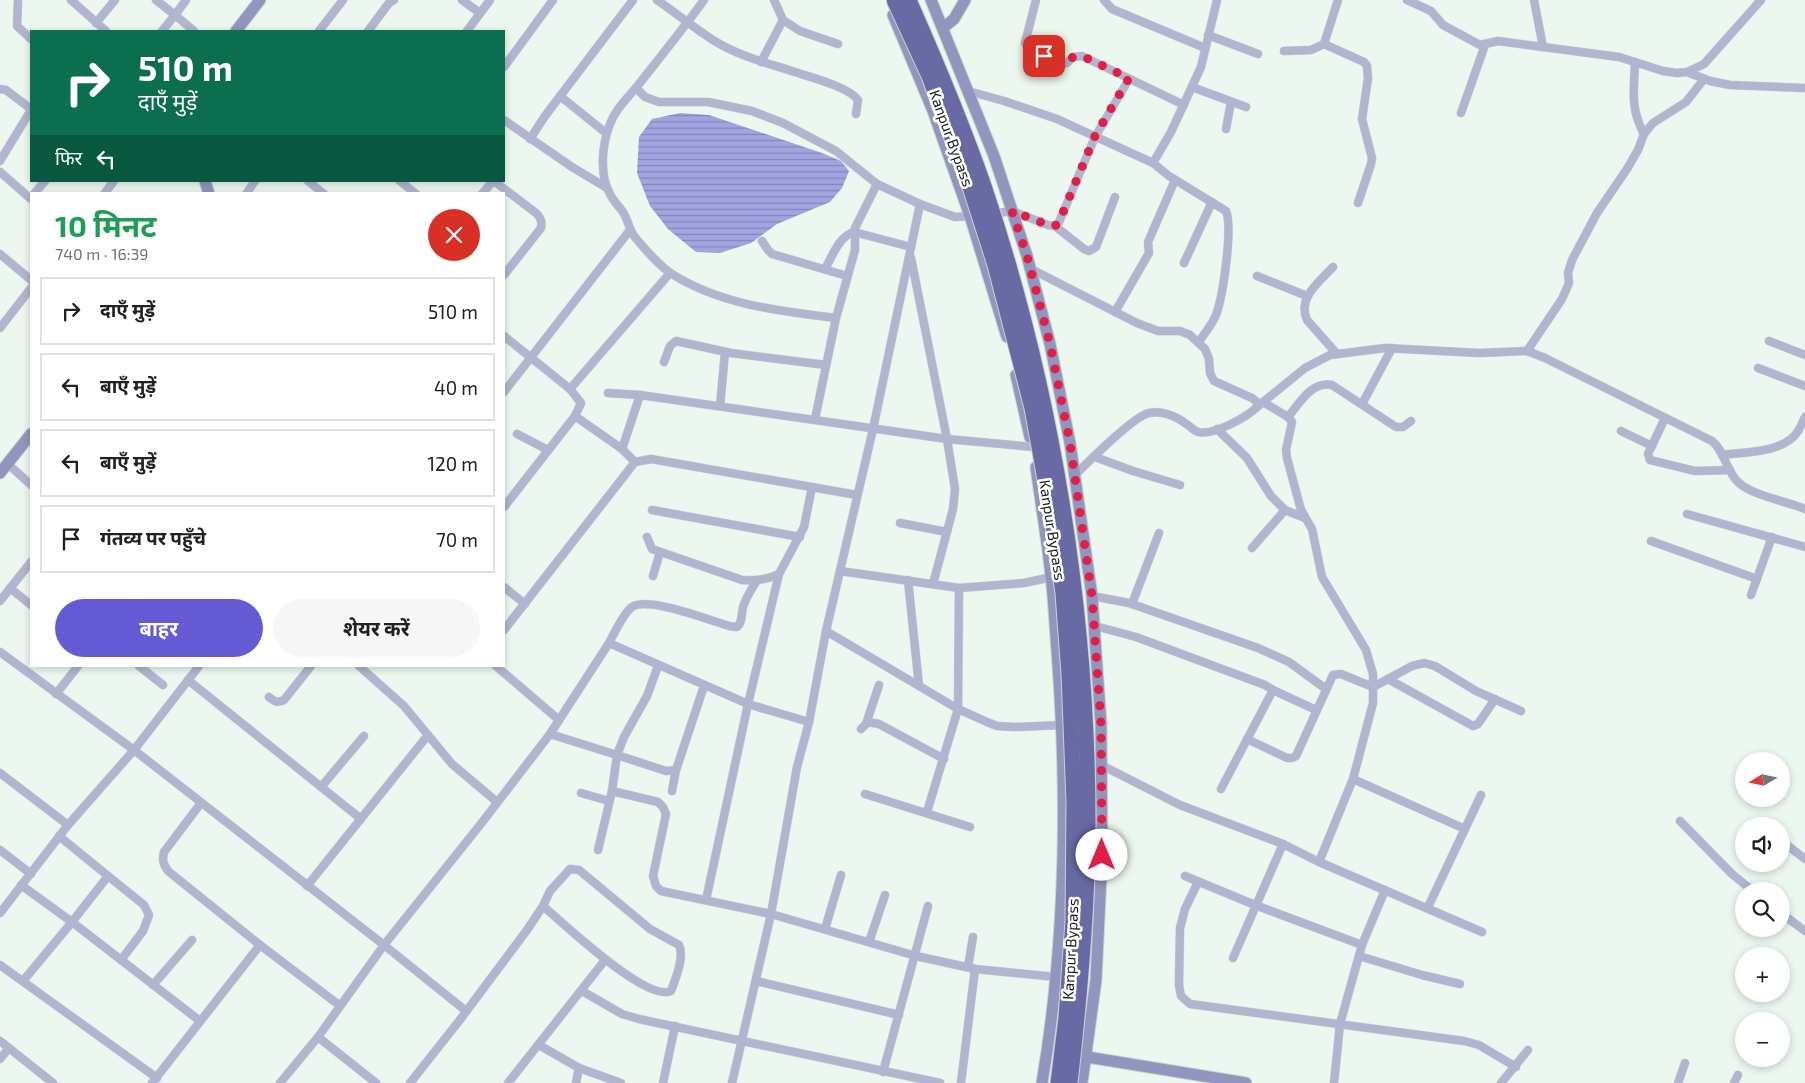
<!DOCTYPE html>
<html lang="hi">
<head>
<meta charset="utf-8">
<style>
  body { margin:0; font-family:"Exo 2","Noto Sans Devanagari",sans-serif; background:#f6f6f6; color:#202124; height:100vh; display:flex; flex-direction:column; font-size:19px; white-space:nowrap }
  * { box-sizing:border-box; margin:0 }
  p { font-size:16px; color:#757577 }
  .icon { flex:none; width:28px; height:28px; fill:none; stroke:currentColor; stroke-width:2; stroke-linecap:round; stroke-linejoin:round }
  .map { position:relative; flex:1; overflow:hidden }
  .sheet { position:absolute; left:30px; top:192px; width:475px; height:475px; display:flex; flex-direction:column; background:#fff; border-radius:0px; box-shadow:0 2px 8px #0003 }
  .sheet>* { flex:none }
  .hud { position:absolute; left:30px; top:30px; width:475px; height:152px; border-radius:0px; box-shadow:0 2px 8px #0003; background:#0b6e4f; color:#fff; overflow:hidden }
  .needle { width:32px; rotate:260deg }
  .fabs { position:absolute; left:1735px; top:752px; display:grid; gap:10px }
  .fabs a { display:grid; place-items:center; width:55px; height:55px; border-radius:50%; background:#fff; box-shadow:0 2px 8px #0003; font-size:25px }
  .pin { position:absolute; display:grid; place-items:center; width:42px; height:42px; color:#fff; margin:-21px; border-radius:10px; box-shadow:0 2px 8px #0006 }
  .me { position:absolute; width:55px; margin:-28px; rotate:0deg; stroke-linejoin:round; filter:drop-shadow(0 0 4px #0008) }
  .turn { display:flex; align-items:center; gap:18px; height:105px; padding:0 25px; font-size:22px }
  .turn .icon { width:65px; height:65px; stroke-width:2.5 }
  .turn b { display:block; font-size:35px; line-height:42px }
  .then { display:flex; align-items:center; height:48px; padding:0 25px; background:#0003; gap:10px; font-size:19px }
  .round { display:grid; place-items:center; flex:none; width:52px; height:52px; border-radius:26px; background:#f6f6f6 }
  .summary { display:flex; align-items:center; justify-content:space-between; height:85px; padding:0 25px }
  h1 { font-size:30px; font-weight:700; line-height:38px; color:#1e9e55 }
  .cta { display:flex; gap:10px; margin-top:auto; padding:10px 25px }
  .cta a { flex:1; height:58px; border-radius:30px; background:#655bd4; color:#fff; font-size:20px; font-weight:700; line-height:58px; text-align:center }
  .cta a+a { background:#f6f6f6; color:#202124 }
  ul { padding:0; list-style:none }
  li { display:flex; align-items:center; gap:15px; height:68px; margin:0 10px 8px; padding:0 15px; border:2px solid #e0e0e0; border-radius:0px }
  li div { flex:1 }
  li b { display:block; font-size:19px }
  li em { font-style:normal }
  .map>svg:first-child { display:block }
  .water { fill:url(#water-rules) }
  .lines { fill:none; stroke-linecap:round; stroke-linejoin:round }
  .street-casing { stroke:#c9d4cd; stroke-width:9 }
  .secondary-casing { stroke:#c9d4cd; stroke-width:13 }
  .street { stroke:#b2b4d0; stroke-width:8 }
  .secondary { stroke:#9295bd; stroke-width:11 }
  .highway-bridge-casing { stroke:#c9d4cd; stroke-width:17; stroke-linecap:butt }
  .highway-bridge { stroke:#696aa3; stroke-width:15 }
  .route { stroke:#e11d48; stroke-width:9; stroke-dasharray:0 16.2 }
  .labels { text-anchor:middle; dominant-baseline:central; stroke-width:5; stroke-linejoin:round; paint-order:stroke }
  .street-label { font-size:15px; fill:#161b18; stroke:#fff }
</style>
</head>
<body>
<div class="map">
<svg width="1805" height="1083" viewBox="0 0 1805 1083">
  <defs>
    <pattern id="water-rules" width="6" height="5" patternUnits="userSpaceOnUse" patternTransform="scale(1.25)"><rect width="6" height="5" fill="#a2a4e1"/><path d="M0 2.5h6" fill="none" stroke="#8385b5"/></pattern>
  </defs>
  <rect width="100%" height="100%" fill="#ebf7ef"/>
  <path class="water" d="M680 113 709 115 822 153 841 161 849 171 842 188 830 202 777 224 751 243 720 253 696 252 668 229 650 206 637 173 639 137 652 119Z"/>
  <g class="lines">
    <defs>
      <g id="street">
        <path d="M18 0 17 26 31 39"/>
        <path d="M71 0 106 31"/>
        <path d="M156 0 175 15 162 31"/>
        <path d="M186 0 175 15 194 31"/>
        <path d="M462 0 480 13"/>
        <path d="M657 0C676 13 694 28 713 40 738 56 767 63 795 72 810 77 849 87 858 100L856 114"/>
        <path d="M704 0C683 29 661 56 639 84 628 98 616 108 610 124 602 144 599 175 610 194 613 201 619 206 623 212 628 220 629 229 634 236 645 249 658 265 672 274 721 305 780 311 836 318"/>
        <path d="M1036 0 1025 43 1029 50 1063 64 1067 63 1073 57 1082 56 1184 105"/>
        <path d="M1104 0 1112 9 1205 48"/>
        <path d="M1407 0 1431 11 1443 25 1480 45 1498 41 1619 57 1663 71 1677 73 1687 72 1704 64 1761 0"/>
        <path d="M1534 0 1543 47"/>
        <path d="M783 20 800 31 838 44"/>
        <path d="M96 23 115 0"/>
        <path d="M319 31 343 0"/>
        <path d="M368 31 389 3 394 0"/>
        <path d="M467 31 490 0"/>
        <path d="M1208 35 1258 54"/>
        <path d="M1324 44 1364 62 1367 66 1368 78 1362 119 1372 158 1371 164 1358 203"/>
        <path d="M1284 51 1311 50 1324 44 1338 0"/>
        <path d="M761 62 783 20 774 0"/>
        <path d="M1635 62C1634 91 1630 108 1644 134"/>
        <path d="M504 67 553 0"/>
        <path d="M1687 72 1710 81 1730 85 1805 88"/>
        <path d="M1192 87 1246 107"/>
        <path d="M636 88 645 97 659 102H708L752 111 783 123 836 151 877 184"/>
        <path d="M0 89 6 90 31 109"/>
        <path d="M968 91 1004 101 1057 119 1153 163 1169 176 1226 211C1233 228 1223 294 1217 312 1214 323 1205 332 1199 342"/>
        <path d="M560 96 606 133"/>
        <path d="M1461 113 1485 45"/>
        <path d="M504 120 572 167 607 188"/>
        <path d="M1226 129 1231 102"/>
        <path d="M530 139 545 116 633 0"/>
        <path d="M0 161 31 110"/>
        <path d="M1153 163 1171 132 1201 67 1217 0"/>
        <path d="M0 172 31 199"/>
        <path d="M308 181 324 194"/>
        <path d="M400 181 416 194"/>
        <path d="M494 181 536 213C541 218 542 221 541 228L504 275"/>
        <path d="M34 194 45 181"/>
        <path d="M104 194 114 181"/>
        <path d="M246 194 255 181"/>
        <path d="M482 194 493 181"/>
        <path d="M991 214 1012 211 1048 225 1055 226 1059 222 1095 137 1129 79"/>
        <path d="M1055 226 1084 249 1089 251 1096 247 1115 197"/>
        <path d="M762 241 768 250 772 254 847 276"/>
        <path d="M0 254 31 280"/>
        <path d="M911 258 947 439 955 489 953 509 933 584"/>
        <path d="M1184 263 1212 202"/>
        <path d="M1333 267C1319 282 1297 298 1307 320L1337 354"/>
        <path d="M825 269C832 257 839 236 854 232L911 247"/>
        <path d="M1031 269 1137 323 1158 331H1180L1190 335 1205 349 1209 359 1210 373 1214 381 1252 398 1257 402V407C1247 417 1213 436 1198 432 1193 430 1189 425 1185 423 1176 416 1160 410 1149 413 1134 416 1088 462 1075 475"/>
        <path d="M1257 276 1307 296"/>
        <path d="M1115 312 1149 253 1148 242 1175 180"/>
        <path d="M0 328 31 288"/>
        <path d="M504 336 570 389 581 403 575 416 504 507"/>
        <path d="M1769 341 1805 355"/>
        <path d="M1527 351 1562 299 1569 283 1568 273 1572 260 1597 213 1627 169 1638 150 1644 134 1653 123 1686 102 1704 79"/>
        <path d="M664 362 670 346 676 341 731 353 826 365"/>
        <path d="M1758 368 1805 386"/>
        <path d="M570 389 670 273"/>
        <path d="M504 392 630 230"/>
        <path d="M608 393 640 395"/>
        <path d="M1263 402 1288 417 1292 422 1286 450 1287 458 1301 510 1312 529 1322 577 1366 650 1373 674V703L1353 779"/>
        <path d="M1362 404 1392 348"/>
        <path d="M720 406 725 352"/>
        <path d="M1257 407 1305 368 1330 355 1385 348 1479 353 1527 351 1545 358 1712 441C1725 451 1726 472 1739 483 1754 496 1786 501 1805 509"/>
        <path d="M575 416 622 449 640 395 947 439 1033 447"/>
        <path d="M1288 417C1300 403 1311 381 1332 385L1396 427H1403L1411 421"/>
        <path d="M1665 418 1648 454 1650 460 1695 471 1730 470"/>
        <path d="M815 419 836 318 855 250V228L877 184 920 204"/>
        <path d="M1217 429 1247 458 1271 496 1285 510 1305 518"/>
        <path d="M1621 431 1652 446"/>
        <path d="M517 434 548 450"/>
        <path d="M1722 455C1744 452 1785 453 1798 431 1801 427 1803 421 1805 417"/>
        <path d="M1095 457 1133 471 1180 485"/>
        <path d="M635 462 651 459 857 495"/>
        <path d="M8 464 31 485"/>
        <path d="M652 510 800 537"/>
        <path d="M1687 514 1805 547"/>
        <path d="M900 523 947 532"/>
        <path d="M647 537 652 549 742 580C755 581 767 580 779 574"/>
        <path d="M1651 541 1757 579"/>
        <path d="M1252 548 1285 510"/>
        <path d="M840 571 959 588 1024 583 1052 577"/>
        <path d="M653 576 660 552"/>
        <path d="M908 580 919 686"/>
        <path d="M504 587 525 604"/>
        <path d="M10 588 31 605"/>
        <path d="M1751 595 1772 537"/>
        <path d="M1092 596 1129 603 1258 648 1289 662 1326 689"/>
        <path d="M0 601 31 562"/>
        <path d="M1132 604 1159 533"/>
        <path d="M1095 626 1136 637 1265 685 1273 690 1221 789"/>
        <path d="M504 630 635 462 622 449"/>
        <path d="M826 631 958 709 987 722 997 726 1014 727 1063 725"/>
        <path d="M609 643C614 634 624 612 632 607 648 596 709 620 729 626L737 627C743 622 741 614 743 607 746 597 752 589 757 580"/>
        <path d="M0 652 134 750 384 945 318 1037 280 1083"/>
        <path d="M139 666 163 685"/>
        <path d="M359 666 404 706 452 764 497 802"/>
        <path d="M496 666 559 720"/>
        <path d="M658 666 647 696 624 737 617 755 666 771 676 770 704 686"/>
        <path d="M1388 679 1473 726 1478 724 1495 699"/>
        <path d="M188 680 361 819"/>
        <path d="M1273 690 1316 710"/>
        <path d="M56 694 78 666"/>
        <path d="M269 697C275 702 277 703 284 700L311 666"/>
        <path d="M866 724 879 685"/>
        <path d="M861 729 868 722 879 724 944 759"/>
        <path d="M550 734 617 755 612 791 598 850"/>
        <path d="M1247 739 1287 758H1292L1296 756 1333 675 1341 674 1373 687 1412 666 1424 663 1435 666 1476 691 1521 711"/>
        <path d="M1101 765 1180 805 1283 844 1319 862 1482 932"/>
        <path d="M0 773 68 825"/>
        <path d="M321 787 364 736"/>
        <path d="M612 791 658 802 663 807 666 814 653 876 656 886 661 891 771 914 916 956 975 969 1056 977"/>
        <path d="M672 791 676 770"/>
        <path d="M581 793 609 801"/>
        <path d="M865 794 970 827"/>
        <path d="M201 803 164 852C162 860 163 864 168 871L260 945 339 1005"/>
        <path d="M927 812 958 709 959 588"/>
        <path d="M1680 821 1732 874 1753 891"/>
        <path d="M1787 845 1805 859"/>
        <path d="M0 850 31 874"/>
        <path d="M1319 862 1353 779 1465 829"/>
        <path d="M108 876 144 905 149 915 143 931 121 960"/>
        <path d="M1185 876 1255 905 1362 945"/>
        <path d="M1198 882 1185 909 1180 928 1179 985 1181 996 1190 1004 1464 1041 1479 1045 1516 1067"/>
        <path d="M21 885 72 922 108 876 59 836"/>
        <path d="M307 886 428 735"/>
        <path d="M706 900 748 704 779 574 804 527 812 487"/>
        <path d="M1428 907 1481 795"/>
        <path d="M0 913 68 825 134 750 199 666"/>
        <path d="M1781 913 1805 931"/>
        <path d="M825 929 841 875"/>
        <path d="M869 942 885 895"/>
        <path d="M1359 956 1422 975 1460 984"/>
        <path d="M1233 958 1283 844"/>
        <path d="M0 965 157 1078"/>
        <path d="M968 967 973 937"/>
        <path d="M23 981 72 922 200 1021"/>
        <path d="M756 981 899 1015"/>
        <path d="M153 985 192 940"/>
        <path d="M582 991 622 1014 639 1019 940 1083"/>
        <path d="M466 1011 384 945 480 825 550 734 609 643 748 704 809 722"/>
        <path d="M318 1037 376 1083"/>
        <path d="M0 1041 53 1083"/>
        <path d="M539 1045 579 1068 621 1083"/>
        <path d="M0 1059 9 1048"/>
        <path d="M883 1072 928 906"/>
        <path d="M152 1083 260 945"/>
        <path d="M410 1083 459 1021 527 930 543 906 550 891 570 869 579 870 650 929 679 945C685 957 675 980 671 991 647 1003 563 923 543 906"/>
        <path d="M508 1083 605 960"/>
        <path d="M576 1083 579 1068"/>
        <path d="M663 1083 675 1026"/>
        <path d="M732 1083 771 914 797 767 809 722 826 631 873 429 920 204 955 217 975 216"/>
        <path d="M961 1083 975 969"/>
        <path d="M1334 1083 1340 1024 1362 945 1385 890"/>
        <path d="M1501 1083 1528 1050"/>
        <path d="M1678 1083 1685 1063"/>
        <path d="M1734 1083 1738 1075"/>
      </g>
      <g id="secondary">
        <path d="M931 0 994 156 1027 256 1050 344 1070 443 1092 596 1101 724 1102 855 1096 980 1082 1083"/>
        <path d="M893 15 933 111 970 216 1007 337"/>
        <path d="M943 28 954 19 965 0"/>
        <path d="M236 31 260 0"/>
        <path d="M205 181 209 194"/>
        <path d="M1016 375 1030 437"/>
        <path d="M1036 467C1041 504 1047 540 1051 576 1054 601 1055 627 1057 652 1068 795 1066 941 1042 1083"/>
        <path d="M0 473 31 434"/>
        <path d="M1081 1056 1246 1083"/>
      </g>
    </defs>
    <use href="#street" class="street-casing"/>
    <use href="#secondary" class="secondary-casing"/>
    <use href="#street" class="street"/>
    <use href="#secondary" class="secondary"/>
    <defs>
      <g id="highway-bridge">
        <path d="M894 0 929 76 969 184 995 265 1032 408 1053 524 1063 593 1069 674 1074 802 1073 921 1066 1018 1058 1083"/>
        <path d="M909 0C936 61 962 123 984 186 1052 388 1088 608 1088 822 1088 909 1080 996 1070 1083"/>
      </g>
    </defs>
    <use href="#highway-bridge" class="highway-bridge-casing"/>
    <use href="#highway-bridge" class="highway-bridge"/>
  </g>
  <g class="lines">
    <path class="route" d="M1044 56 1063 64 1067 63 1073 57 1082 56 1129 78 1095 136 1059 222 1055 226 1048 225 1012 211 1027 256 1050 344 1070 443 1092 596 1101 724 1102 855"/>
  </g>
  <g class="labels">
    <g class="street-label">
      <text transform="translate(952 138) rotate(70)">Kanpur Bypass</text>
      <text transform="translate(1053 530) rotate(81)">Kanpur Bypass</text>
      <text transform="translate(1070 949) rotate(-87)">Kanpur Bypass</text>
    </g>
  </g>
</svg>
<div class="fabs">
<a><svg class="needle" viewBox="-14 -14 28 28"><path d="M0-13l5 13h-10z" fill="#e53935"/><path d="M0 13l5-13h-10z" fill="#757577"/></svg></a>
<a><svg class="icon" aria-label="sound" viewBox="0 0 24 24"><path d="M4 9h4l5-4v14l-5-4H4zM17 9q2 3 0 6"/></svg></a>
<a><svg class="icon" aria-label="search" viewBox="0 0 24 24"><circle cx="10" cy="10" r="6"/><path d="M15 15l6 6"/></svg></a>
<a>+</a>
<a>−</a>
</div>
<div class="pin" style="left:1044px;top:56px;background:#d93025"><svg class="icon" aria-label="arrive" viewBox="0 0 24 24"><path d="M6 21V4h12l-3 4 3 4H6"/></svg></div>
<svg class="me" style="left:1102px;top:855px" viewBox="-20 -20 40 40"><circle r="19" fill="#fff"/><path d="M0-13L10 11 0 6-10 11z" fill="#e11d48"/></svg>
<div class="hud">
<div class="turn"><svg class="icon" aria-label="right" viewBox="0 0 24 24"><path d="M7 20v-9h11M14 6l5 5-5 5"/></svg><div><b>510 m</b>दाएँ मुड़ें</div></div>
<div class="then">फिर<svg class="icon" aria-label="left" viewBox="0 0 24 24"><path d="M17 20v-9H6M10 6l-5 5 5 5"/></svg></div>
</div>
<section class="sheet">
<div class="summary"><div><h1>10 मिनट</h1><p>740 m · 16:39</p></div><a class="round" style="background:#d93025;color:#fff"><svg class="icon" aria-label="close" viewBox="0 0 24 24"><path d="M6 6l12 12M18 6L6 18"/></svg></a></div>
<ul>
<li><svg class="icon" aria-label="right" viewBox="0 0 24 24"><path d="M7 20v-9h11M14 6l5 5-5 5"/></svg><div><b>दाएँ मुड़ें</b></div><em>510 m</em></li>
<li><svg class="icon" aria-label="left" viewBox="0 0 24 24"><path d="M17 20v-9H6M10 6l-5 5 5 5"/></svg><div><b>बाएँ मुड़ें</b></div><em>40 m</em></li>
<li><svg class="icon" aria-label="left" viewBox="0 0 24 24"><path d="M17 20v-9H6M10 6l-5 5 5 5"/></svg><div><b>बाएँ मुड़ें</b></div><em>120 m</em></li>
<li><svg class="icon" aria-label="arrive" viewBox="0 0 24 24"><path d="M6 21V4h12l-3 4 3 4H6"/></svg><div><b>गंतव्य पर पहुँचे</b></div><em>70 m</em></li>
</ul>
<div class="cta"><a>बाहर</a><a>शेयर करें</a></div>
</section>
</div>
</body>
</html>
